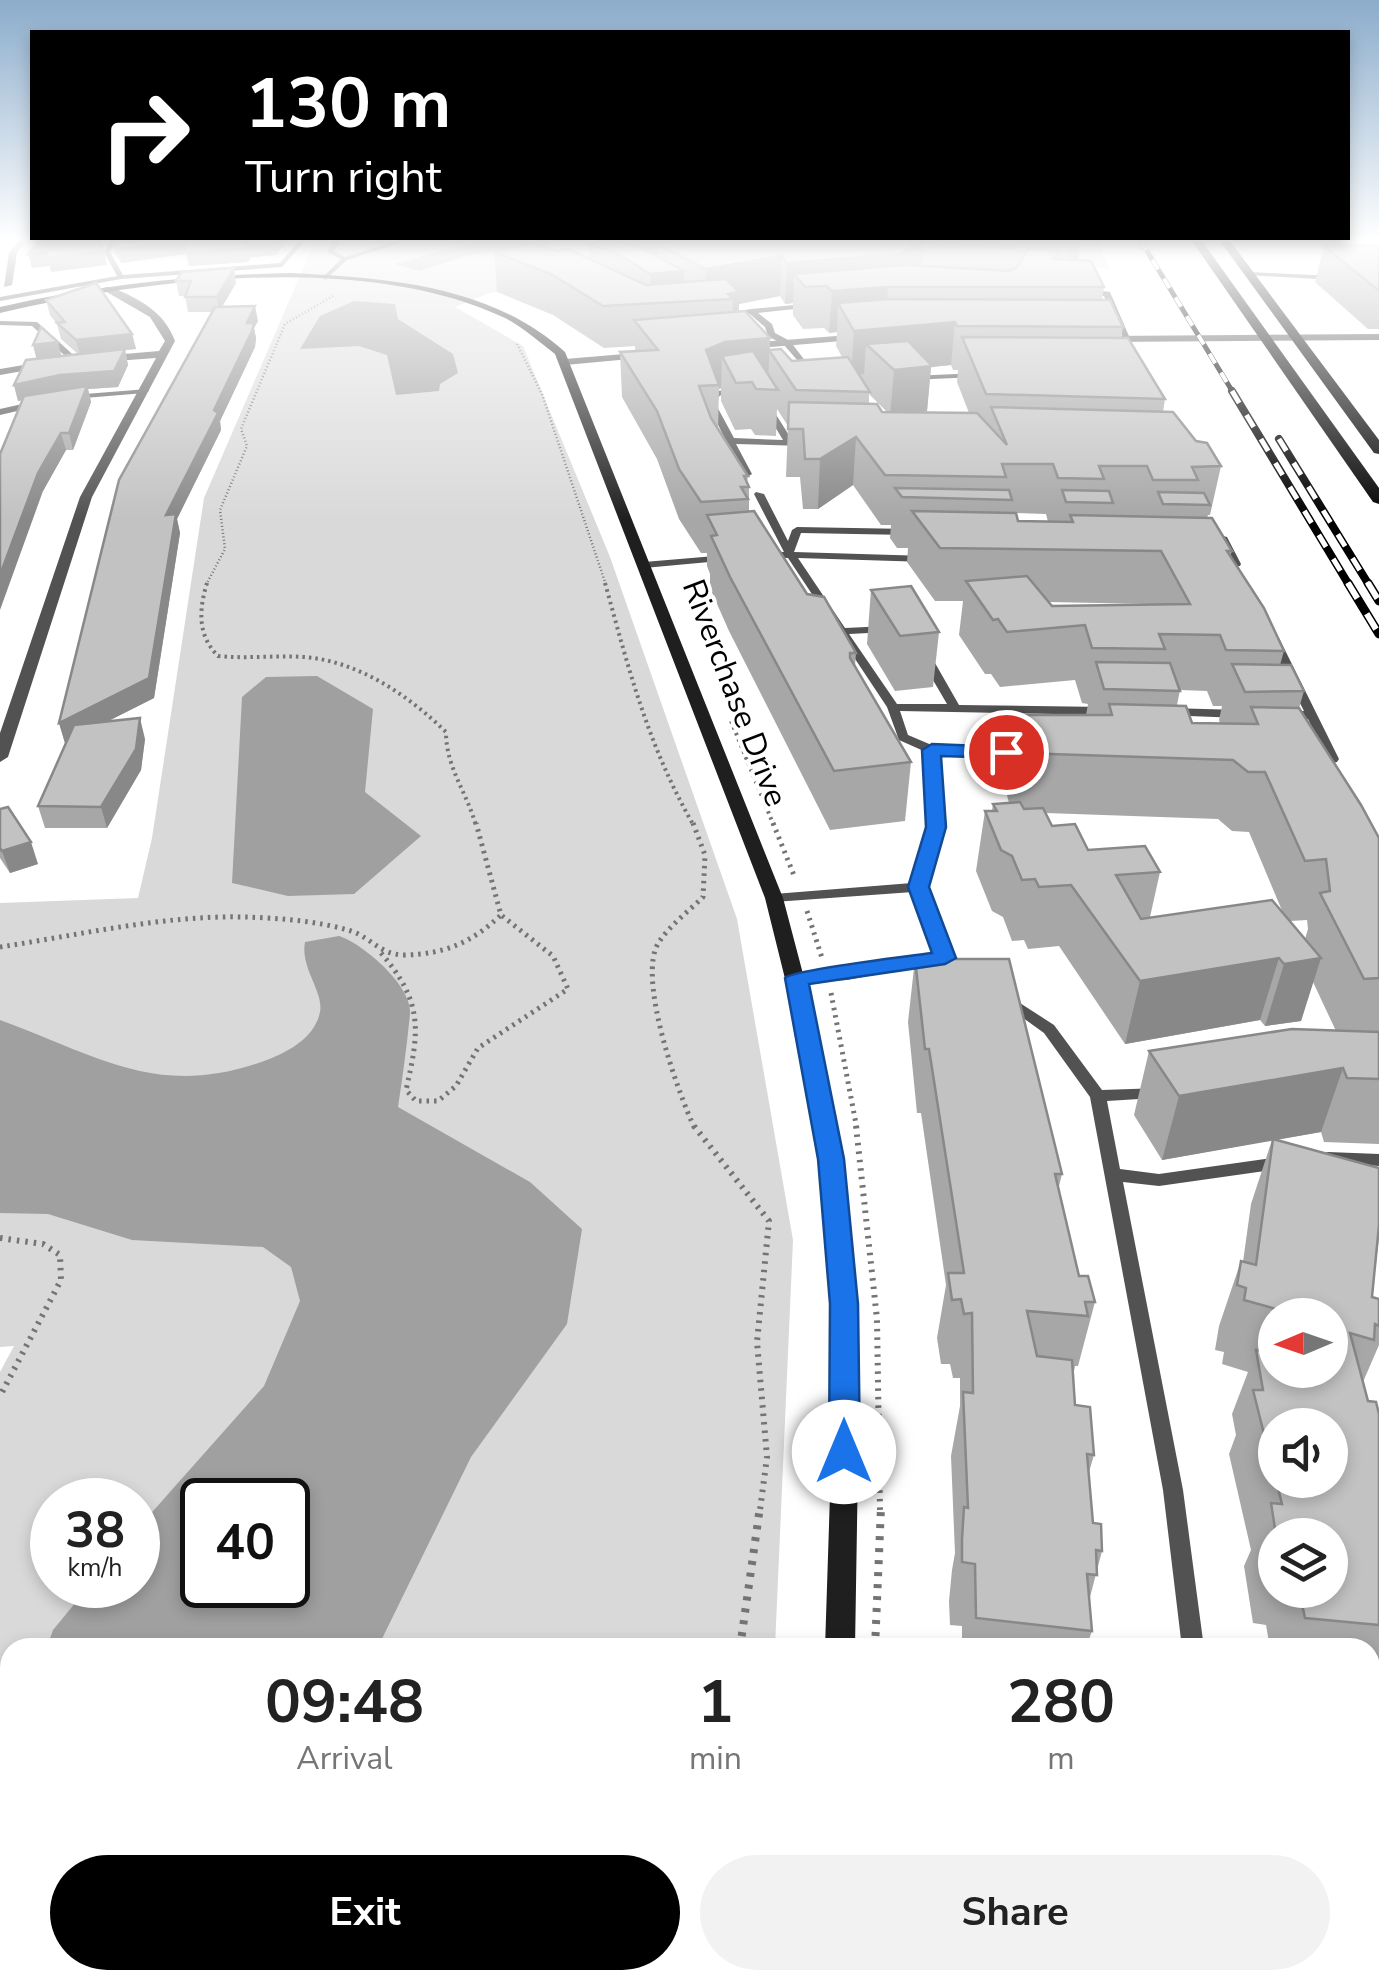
<!DOCTYPE html>
<html lang="en">
<head>
<meta charset="utf-8">
<style>
  body { margin:0; font-family:"Nunito Sans",sans-serif; background:#f2f2f2; color:#222; height:100vh; display:flex; flex-direction:column; font-size:38px; white-space:nowrap }
  * { box-sizing:border-box; margin:0 }
  p { font-size:32px; color:#767676 }
  .icon { flex:none; width:55px; height:55px; fill:none; stroke:currentColor; stroke-width:2; stroke-linecap:round; stroke-linejoin:round }
  .map { position:relative; flex:1; overflow:hidden }
  .panel { position:absolute; left:0px; top:1638px; width:1380px; height:352px; display:flex; flex-direction:column; background:#fff; border-radius:30px 30px 0 0; box-shadow:0 5px 15px #0003 }
  .panel>* { flex:none }
  .top-card { position:absolute; left:30px; top:30px; width:1320px; height:210px; border-radius:0px; box-shadow:0 5px 15px #0003; background:#000; color:#fff; overflow:hidden }
  .needle { width:65px; rotate:268deg }
  .tools { position:absolute; left:1258px; top:1298px; display:grid; gap:20px }
  .tools a { display:grid; place-items:center; width:90px; height:90px; border-radius:50%; background:#fff; box-shadow:0 5px 15px #0003; font-size:50px }
  .speed { position:absolute; left:30px; top:1478px; display:flex; gap:20px; font-size:50px; font-weight:700; text-align:center }
  .speed>* { display:grid; place-content:center; width:130px; height:130px; border-radius:50%; background:#fff; box-shadow:0 5px 15px #0003; line-height:1 }
  .speed small { font-size:25px; font-weight:400 }
  .speed .limit { border:5px solid #111; border-radius:15px; background:#fff; color:#111 }
  .pin { position:absolute; display:grid; place-items:center; width:85px; height:85px; color:#fff; margin:-42px; border:5px solid #fff; border-radius:50%; box-shadow:0 2px 10px #0007 }
  .me { position:absolute; width:110px; margin:-55px; rotate:0deg; stroke-linejoin:round; filter:drop-shadow(0 0 8px #0008) }
  .turn { display:flex; align-items:center; gap:35px; height:210px; padding:0 50px; font-size:45px }
  .turn .icon { width:130px; height:130px; stroke-width:2.5 }
  .turn b { display:block; font-size:70px; line-height:85px }
  .eta { display:flex; justify-content:space-evenly; align-items:center; height:170px; text-align:center }
  .eta b { font-size:60px; font-weight:700; line-height:70px }
  .action { display:flex; gap:20px; margin-top:auto; padding:20px 50px }
  .action a { flex:1; height:115px; border-radius:60px; background:#000; color:#fff; font-size:40px; font-weight:700; line-height:115px; text-align:center }
  .action a+a { background:#f2f2f2; color:#222 }
  .map>svg:first-child { display:block }
  .green { fill:#d9d9d9; fill-rule:evenodd }
  .water { fill:#a0a0a0; fill-rule:evenodd }
  .lines { fill:none; stroke-linecap:round; stroke-linejoin:round }
  .path-far4 { stroke:#747474; stroke-width:2.5; stroke-dasharray:1 2.5; stroke-linecap:butt }
  .path-far3 { stroke:#747474; stroke-width:4; stroke-dasharray:2.5 4; stroke-linecap:butt }
  .path-far2 { stroke:#747474; stroke-width:5; stroke-dasharray:2.5 5; stroke-linecap:butt }
  .path-far1 { stroke:#747474; stroke-width:6; stroke-dasharray:2.5 6; stroke-linecap:butt }
  .path { stroke:#747474; stroke-width:8; stroke-dasharray:4 8; stroke-linecap:butt }
  .lane { fill:#525252; fill-rule:evenodd }
  .street { fill:#525252; fill-rule:evenodd }
  .secondary { fill:#1f1f1f; fill-rule:evenodd }
  .primary { fill:#000; fill-rule:evenodd }
  .rail-far2-casing { stroke:#000; stroke-width:5 }
  .rail-far1-casing { stroke:#000; stroke-width:8 }
  .rail-casing { stroke:#000; stroke-width:9 }
  .rail-far2 { stroke:#fff; stroke-width:4; stroke-dasharray:11; stroke-linecap:butt }
  .rail-far1 { stroke:#fff; stroke-width:5; stroke-dasharray:14; stroke-linecap:butt }
  .rail { stroke:#fff; stroke-width:6; stroke-dasharray:18; stroke-linecap:butt }
  .wall { fill:#a7a7a7; fill-rule:evenodd }
  .shaded-wall { fill:#888 }
  .building { fill:#c2c2c2; stroke:#888; stroke-width:2.5 }
  .route { fill:#1a73e8; stroke:#114b97; stroke-width:2.5 }
  .labels { text-anchor:middle; dominant-baseline:central; stroke-width:8; stroke-linejoin:round; paint-order:stroke }
  .street-label { font-size:32px; fill:#000; stroke:#fff }
</style>
</head>
<body>
<div class="map">
<svg width="1379" height="1988" viewBox="0 0 1379 1988">
  <rect width="100%" height="100%" fill="#fff"/>
  <path class="green" d="M315 241H1097L1110 269 892 241 685 242 487 294 455 307 523 346 610 557 737 919 793 1240 775 1647 10 1648V1980H725L723 1988H0V1372L14 1346 0 1347V903L138 898 152 838 204 498ZM52 1500H138V1585H52ZM202 1500H288V1585H202Z"/>
  <g class="water">
    <path d="M476 241H557L470 255 419 271 395 264Z"/>
    <path d="M354 301 395 304 398 319 453 354 458 373 440 384 439 391 396 395 387 355 359 346 300 349 320 316Z"/>
    <path d="M317 676 373 709 365 792 421 836 354 894 288 896 232 883 242 697 266 677Z"/>
    <path d="M339 936C362 943 413 986 410 1014 407 1044 403 1075 398 1107L530 1182 582 1229 567 1324 471 1457 378 1647H47L53 1630 90 1585H138V1528L264 1386 300 1301 291 1267 263 1247 132 1240 48 1214 0 1213V1020C103 1058 161 1101 272 1058 293 1049 315 1036 320 1012 324 992 300 968 305 942ZM288 1500V1585H202V1500Z"/>
    <path d="M10 1845V1980H185L183 1988H0V1856Z"/>
  </g>
  <g class="lines">
    <g class="path-far4">
      <path d="M517 344 542 394 606 585"/>
      <path d="M206 585 225 549 220 510 247 446 241 429 285 324 333 296"/>
    </g>
    <g class="path-far3">
      <path d="M207 583C199 609 197 635 218 656 247 659 275 655 304 657 358 661 408 695 446 732 446 768 467 792 476 826"/>
      <path d="M605 583C629 670 648 746 694 826"/>
      <path d="M731 721 774 826"/>
    </g>
    <g class="path-far2">
      <path d="M693 823 705 855 703 897C689 911 670 925 659 942 636 976 678 1093 695 1129"/>
      <path d="M773 823 795 878"/>
      <path d="M807 911 822 958"/>
      <path d="M0 947C79 935 164 915 244 917 278 918 319 921 351 931 372 938 380 955 405 955 446 954 472 942 501 915L476 823"/>
      <path d="M381 953C423 1002 420 1030 406 1090L416 1101H438L456 1086 478 1048 568 989 553 956 501 915"/>
      <path d="M831 993 857 1129"/>
    </g>
    <g class="path-far1">
      <path d="M694 1126 769 1221 757 1342 767 1457 760 1510"/>
      <path d="M856 1126 877 1319 880 1510"/>
      <path d="M0 1238 43 1244 60 1255 61 1280 0 1396"/>
    </g>
    <g class="path">
      <path d="M740 1648 760 1507"/>
      <path d="M875 1648 881 1507"/>
      <path d="M679 1988 681 1980"/>
      <path d="M843 1988 844 1980"/>
    </g>
    <g class="lane">
      <path d="M110 241H116L110 252 123 275 280 263 299 241H305L282 267 121 279 0 301V297L117 276 104 252Z"/>
      <path d="M333 241H339L334 251 345 257 397 241H405L347 260 325 280 323 277 341 259 327 252Z"/>
      <path d="M1249 272 1335 276 1338 278 1335 280 1247 275Z"/>
      <path d="M1084 288 1110 292 1138 357 1131 355 1104 296 1084 292Z"/>
      <path d="M816 303 813 307 758 313 772 324 775 333 790 341 816 375 812 377 784 345 768 336 765 327 750 314 726 316 722 314 751 309Z"/>
      <path d="M0 321 37 322 80 361 73 363 32 326 0 325Z"/>
      <path d="M980 373 981 375 977 377 910 380 906 378 910 376Z"/>
      <path d="M148 389 149 391 145 393 72 399 68 397 72 395Z"/>
      <path d="M740 389 744 391 743 393 721 395 714 401 734 438 783 440 762 405 766 402 770 405 792 440 807 443 803 446 736 444 752 474 747 477 742 474 706 400 716 391Z"/>
      <path d="M40 400 43 401V405L0 415V409Z"/>
      <path d="M756 492 764 494 788 541 792 530 797 527 909 529 914 532 909 535 801 533 794 552 927 556 932 559 927 562 798 558 845 628 888 626 893 629 888 632 849 634 897 704H947L919 656 925 653 931 656 959 705 1105 707 1111 711 1105 715 900 711 908 735 934 746 1023 749 1029 753 1023 757 938 754 943 827 925 887 951 955 969 969 967 972H957L942 962 847 980 796 983 789 978 796 973 847 970 937 955 913 892 774 902 767 898 774 894 912 883 929 827 926 752 899 740 887 707 788 558 765 557 760 554 765 551 784 552 754 494Z"/>
      <path d="M1219 535 1227 537 1241 564 1240 566 1215 567 1210 564 1215 561H1229L1217 537Z"/>
      <path d="M727 555 732 558 731 560 644 568 639 565 644 562Z"/>
      <path d="M1273 635 1279 638 1339 759 1337 762 1333 763 1327 759 1308 719H1283L1277 715 1283 711H1304L1267 638Z"/>
      <path d="M1168 708 1240 710 1246 714 1240 718 1164 715 1162 712Z"/>
      <path d="M1006 994 1054 1025 1102 1090 1161 1088 1163 1092 1161 1096 1155 1098 1107 1101 1120 1169 1159 1174 1280 1157 1286 1159 1288 1163 1286 1167 1280 1169 1159 1186 1123 1182 1183 1490 1204 1648H1182L1163 1490 1090 1097 1044 1033 1001 1002 998 999 1001 996Z"/>
      <path d="M1328 1152 1379 1154V1166L1322 1162 1320 1158 1322 1154Z"/>
      <rect x="1370" y="1798" width="9" height="24"/>
    </g>
    <g class="street">
      <path d="M18 241H26L17 253 12 285 4 287 9 253Z"/>
      <path d="M105 287H111C139 299 164 311 175 341L92 497 8 757 0 762V733L80 497 156 358 101 362 96 359 101 356 159 351 165 341 150 317 105 291Z"/>
      <path d="M862 334 866 339 746 349 741 346 746 343Z"/>
      <path d="M1379 334V340L1106 342 1101 339 1106 336Z"/>
      <path d="M648 352 653 355 652 357 565 365 560 362 565 359Z"/>
      <path d="M47 361 52 364 51 366 0 375V369Z"/>
    </g>
    <g class="secondary">
      <path d="M291 273C387 278 491 285 565 352L783 898 817 1027 842 1159 855 1280 859 1403 855 1648H825L833 1403 830 1280 820 1159 797 1027 765 898 555 354C539 342 523 327 505 318 364 251 147 279 0 313V307C97 285 192 275 291 273Z"/>
      <rect x="788" y="1980" width="34" height="8"/>
    </g>
    <g class="primary">
      <path d="M1192 241H1202L1379 488V504L1373 502Z"/>
      <path d="M1220 241H1230L1379 440V454L1374 453Z"/>
    </g>
    <defs>
      <path id="rail-far2" d="M1141 241 1234 394"/>
      <g id="rail-far1">
        <path d="M1232 391 1349 585"/>
        <path d="M1279 439 1369 585"/>
      </g>
      <g id="rail">
        <path d="M1348 583 1379 634"/>
        <path d="M1368 583 1379 601"/>
      </g>
    </defs>
    <use href="#rail-far2" class="rail-far2-casing"/>
    <use href="#rail-far1" class="rail-far1-casing"/>
    <use href="#rail" class="rail-casing"/>
    <use href="#rail-far2" class="rail-far2"/>
    <use href="#rail-far1" class="rail-far1"/>
    <use href="#rail" class="rail"/>
  </g>
  <g class="wall">
    <path d="M112 241H287L276 255 251 257 248 262 189 266 186 254 121 263 114 252Z"/>
    <path d="M615 241H1081L1078 260 1104 287 1102 300 1123 327 1121 338 1165 399 1163 412 1221 466 1210 515H1208L1207 518 1232 551 1230 557 1284 651 1280 665 1304 691 1299 708 1379 838V1144L1324 1142 1321 1132 1275 1140 1379 1168V1238L1372 1297 1379 1299V1345L1363 1382 1368 1401 1379 1414V1690L1370 1689V1648H1270L1266 1625 1253 1623 1244 1566 1251 1550 1229 1454 1236 1435 1232 1414 1248 1372 1222 1364 1224 1352 1215 1350 1219 1326 1241 1261 1243 1262 1251 1204 1272 1140 1162 1160 1134 1115 1149 1051 1336 1031 1313 982 1301 1021 1265 1026 1260 1020 1125 1044 1059 946 1028 949 1024 940 1012 941 1003 917 992 911 976 871 985 811H992L993 804 1009 803 1001 773 1010 715H1086L1088 704 1082 703 1075 680 1000 687 991 674H985L959 635 963 601H935L907 562 908 548H897L890 538 891 525H881L853 485 818 509H803L800 477H786L788 426 777 409 776 436 755 435 751 429 735 430 721 401V388L719 389 718 430 748 476 747 483 749 487V511L807 594 856 653 855 666 911 762 905 821 830 830 729 631 710 588V574L707 566V553H701L679 519 657 459 622 397 620 352 635 351V346L604 348 553 315 497 292 494 252 557 251 589 258 588 244ZM780 296 785 304 793 303V315L803 329 824 328 829 333 837 332 836 346 842 357 792 361 770 350V338L739 311V304ZM951 365 953 370H958L957 382 969 413H915L927 411 931 367ZM869 394 887 412H882L869 404ZM1016 513 1046 514 1048 522 1018 521ZM1048 602 1151 604 1052 606ZM1180 690 1207 691 1213 706H1222L1219 720 1220 723H1192L1177 705ZM1046 813 1218 819 1232 831 1249 832 1283 913 1150 917 1160 872 1088 850 1052 826ZM1307 920 1308 929 1305 939 1290 921ZM1275 1315H1330L1275 1370ZM1275 1535H1330V1590H1275Z"/>
    <path d="M1324 246H1379V329H1368L1315 282Z"/>
    <path d="M176 281 236 283 222 307 258 321 254 328 256 338 255 347 220 421 221 430 177 519 180 533 154 698 108 721 145 739 141 770 107 828H45L38 806 66 743H65L59 723 213 312H188L185 296H179Z"/>
    <path d="M46 300 132 334 136 349 125 350 128 365 118 387 88 389 91 402 73 450H66L43 491 22 400 18 401 14 385 61 356 78 354 61 339 57 324 50 315Z"/>
    <path d="M871 590 939 632 933 687 895 691 867 644Z"/>
    <path d="M0 809 38 864 10 873 0 858Z"/>
    <path d="M915 959 1062 1174 1058 1190 1079 1276 1095 1302 1078 1366H1075L1073 1376 1075 1405 1094 1455 1089 1472 1093 1523 1102 1551 1089 1601 1092 1631 1086 1648H962V1626L950 1625 949 1601 952 1570 955 1553 951 1456 960 1406V1378H953L950 1364H941L937 1338 946 1285 921 1113H917L908 1022Z"/>
  </g>
  <g class="shaded-wall">
    <path d="M183 241 186 254 121 263 118 249Z"/>
    <path d="M274 241H287L276 255 251 257 248 262 189 266 187 252Z"/>
    <path d="M640 241H695L657 244V271L641 268Z"/>
    <path d="M918 241H924L921 275 888 287 885 328 955 322 951 365 931 367 927 411 890 416 894 370 866 344 864 374 851 375 854 331 838 303 837 332 829 333 832 291 826 286 794 274 793 303 785 304 787 263Z"/>
    <path d="M1072 241H1081L1077 269 1064 282 1070 243Z"/>
    <path d="M104 251 107 265 51 272 48 258Z"/>
    <path d="M46 252 50 266 32 268 28 254Z"/>
    <path d="M782 256 780 296 739 304 738 334 732 335 733 299 706 300V269Z"/>
    <path d="M234 268 236 283 219 312 217 297Z"/>
    <path d="M684 271V301L651 303 650 274Z"/>
    <path d="M255 306 258 321 254 328 256 338 255 347 220 421 221 430 177 519 180 533 154 698 65 743 59 723 166 515 214 410 247 323Z"/>
    <path d="M132 334 136 349 125 350 128 365 118 387 88 389 91 402 73 450 69 433 64 391 18 401 14 385 80 356 76 340Z"/>
    <path d="M770 338 768 382 722 356 721 388 719 389V385L706 350 725 342Z"/>
    <path d="M58 342 62 358 37 361 33 345Z"/>
    <path d="M61 433 66 450 43 491 0 610V575L38 473Z"/>
    <path d="M856 437 853 485 818 509 820 459Z"/>
    <path d="M140 718 145 739 141 770 107 828 101 807Z"/>
    <path d="M31 842 38 864 10 873 2 851Z"/>
    <path d="M1279 958 1260 1020 1125 1044 1140 981Z"/>
    <path d="M1321 958 1301 1021 1265 1026 1284 964Z"/>
    <path d="M1343 1068 1321 1132 1162 1160 1179 1096Z"/>
  </g>
  <g class="building">
    <path d="M40 241H99L104 251 48 258 46 252 28 254Z"/>
    <path d="M113 241H183L118 249Z"/>
    <path d="M183 241H274L248 243 246 248 187 252Z"/>
    <path d="M600 241H613L637 246 684 271 650 274 615 252 588 244Z"/>
    <path d="M671 241H918L901 254 787 263 782 256 706 269 657 244Z"/>
    <path d="M938 241H965L1013 246 1012 249Z"/>
    <path d="M533 243 557 251 568 249 646 285 726 279 739 292 728 294 733 299 603 306 551 274 494 252Z"/>
    <path d="M1324 246H1379V290H1378Z"/>
    <path d="M1028 248 1060 252 1053 259 1091 261 1104 287H888L832 291 826 286 805 287 794 274 904 265 1010 271 1017 267Z"/>
    <path d="M234 268 217 297H185L191 281H176L182 272Z"/>
    <path d="M96 283 132 334 76 340 57 323 65 322 46 300Z"/>
    <path d="M888 299 1110 300 1123 327 957 326 955 322 854 331 838 303Z"/>
    <path d="M255 306 247 323H254L252 331 214 410 218 413 166 515 176 514 149 678 59 723 119 480 215 307Z"/>
    <path d="M745 311 770 338 725 342 706 350 719 385 699 386 711 418 748 476H744L749 487H741L748 499 701 502 679 469 657 411 620 352 658 350 634 320Z"/>
    <path d="M41 327 58 342 33 345Z"/>
    <path d="M962 337 1128 338 1165 399 986 394Z"/>
    <path d="M908 341 932 366 894 370 866 344Z"/>
    <path d="M125 349 114 371 60 375 14 385 26 360Z"/>
    <path d="M781 349 792 361 848 357 870 392 796 390 769 350Z"/>
    <path d="M753 351 778 390 756 389 752 382 736 383 722 356Z"/>
    <path d="M87 386 69 433H61L38 473 0 575V454L24 396Z"/>
    <path d="M789 402 877 404 882 412 977 413 1007 445 991 407 1173 412 1196 441 1207 443 1221 466 1192 467 1198 480H1153L1147 466H1099L1104 479 1058 478 1053 464H1002L1006 477 885 475 856 437 820 459H805L803 429H788Z"/>
    <path d="M895 488 1009 490 1012 500 902 497Z"/>
    <path d="M1062 490 1109 491 1113 503 1066 502Z"/>
    <path d="M1158 492 1204 493 1210 505 1163 504Z"/>
    <path d="M754 511 807 594 824 597 856 653H850V658L911 762 834 771 730 577 711 536 717 535 707 515Z"/>
    <path d="M912 511 1016 513 1018 521 1073 522 1070 515 1212 518 1232 551H1227L1264 608 1284 651 1226 650 1220 635 1159 634 1165 649 1092 648 1085 625 1007 632 998 619 993 620 966 581 1027 576 1052 606 1190 604 1161 551 940 548Z"/>
    <path d="M911 586 939 632 900 636 871 590Z"/>
    <path d="M1096 662 1170 663 1180 691 1104 689Z"/>
    <path d="M1232 664 1291 665 1304 691 1245 692Z"/>
    <path d="M1109 704 1186 706 1192 723 1258 724 1251 707 1299 708 1361 805 1379 838V978L1364 979 1320 893 1330 891 1326 859 1305 861 1265 772H1248L1233 760 1020 753 1010 715H1112Z"/>
    <path d="M140 718 136 749 101 807 38 806 74 725Z"/>
    <path d="M1020 802 1024 809 1043 808 1052 826 1075 824 1088 850 1145 846 1160 872 1116 875 1141 919 1272 900 1321 958 1284 964 1279 958 1140 981 1071 885 1039 887 1035 879 1022 880 1012 856 1001 850 985 811H997L993 804Z"/>
    <path d="M8 807 31 842 2 851 0 848V809Z"/>
    <path d="M915 959H1009L1062 1174H1055L1079 1276H1088L1095 1302H1085L1088 1316 1027 1311 1037 1356 1072 1360 1075 1405 1090 1407 1094 1455 1087 1454 1093 1523 1101 1524 1102 1551 1096 1550 1097 1575 1087 1574 1092 1631 976 1618 975 1564 962 1562V1539L964 1507 968 1508 963 1392 973 1393 972 1313 964 1314 961 1299 952 1300 948 1273H964L929 1049H925Z"/>
    <path d="M1292 1029 1379 1032V1079L1347 1078 1343 1068 1179 1096 1149 1051Z"/>
    <path d="M1273 1139 1379 1168V1225L1372 1297 1379 1299V1326L1375 1324 1374 1340 1350 1333 1368 1401 1376 1402 1379 1414V1625L1305 1618 1299 1590H1330V1535H1276L1271 1503 1282 1504 1276 1480H1330V1425H1275V1478L1253 1390H1263L1256 1350 1275 1352V1370H1330V1315H1286L1287 1312 1244 1300 1246 1288 1237 1285 1241 1261 1256 1265Z"/>
  </g>
  <linearGradient id="sky" x2="0" y2="1"><stop stop-color="#8baccb"/><stop offset="0.46" stop-color="#fff"/><stop offset="1" stop-color="#fff" stop-opacity="0"/></linearGradient>
  <rect width="1379" height="519" fill="url(#sky)"/>
  <path class="route" d="M932 744 1006 747 1015 752 1006 758 941 756 946 827 929 887 956 958 945 964 809 984 844 1159 858 1304 860 1452 855 1461 844 1465 834 1461 829 1452 830 1304 818 1159 785 978C792 970 911 956 932 953L908 887 926 827 922 750Z"/>
  <g class="labels">
    <g class="street-label">
      <text transform="translate(735 693) rotate(69)">Riverchase Drive</text>
    </g>
  </g>
</svg>
<div class="tools">
<a><svg class="needle" viewBox="-14 -14 28 28"><path d="M0-13l5 13h-10z" fill="#e53935"/><path d="M0 13l5-13h-10z" fill="#767676"/></svg></a>
<a><svg class="icon" aria-label="sound" viewBox="0 0 24 24"><path d="M4 9h4l5-4v14l-5-4H4zM17 9q2 3 0 6"/></svg></a>
<a><svg class="icon" aria-label="layers" viewBox="0 0 24 24"><path d="M12 4l9 5-9 5-9-5zM3 14l9 5 9-5"/></svg></a>
</div>
<div class="speed"><div>38<small>km/h</small></div><div class="limit">40</div></div>
<div class="pin" style="left:1006px;top:752px;background:#d93025"><svg class="icon" aria-label="arrive" viewBox="0 0 24 24"><path d="M6 21V4h12l-3 4 3 4H6"/></svg></div>
<svg class="me" style="left:844px;top:1452px" viewBox="-20 -20 40 40"><circle r="19" fill="#fff"/><path d="M0-13L10 11 0 6-10 11z" fill="#1a73e8"/></svg>
<div class="top-card">
<div class="turn"><svg class="icon" aria-label="right" viewBox="0 0 24 24"><path d="M7 20v-9h11M14 6l5 5-5 5"/></svg><div><b>130 m</b>Turn right</div></div>
</div>
<section class="panel">
<div class="eta">
<div><b>09:48</b><p>Arrival</p></div>
<div><b>1</b><p>min</p></div>
<div><b>280</b><p>m</p></div>
</div>
<div class="action"><a>Exit</a><a>Share</a></div>
</section>
</div>
</body>
</html>
